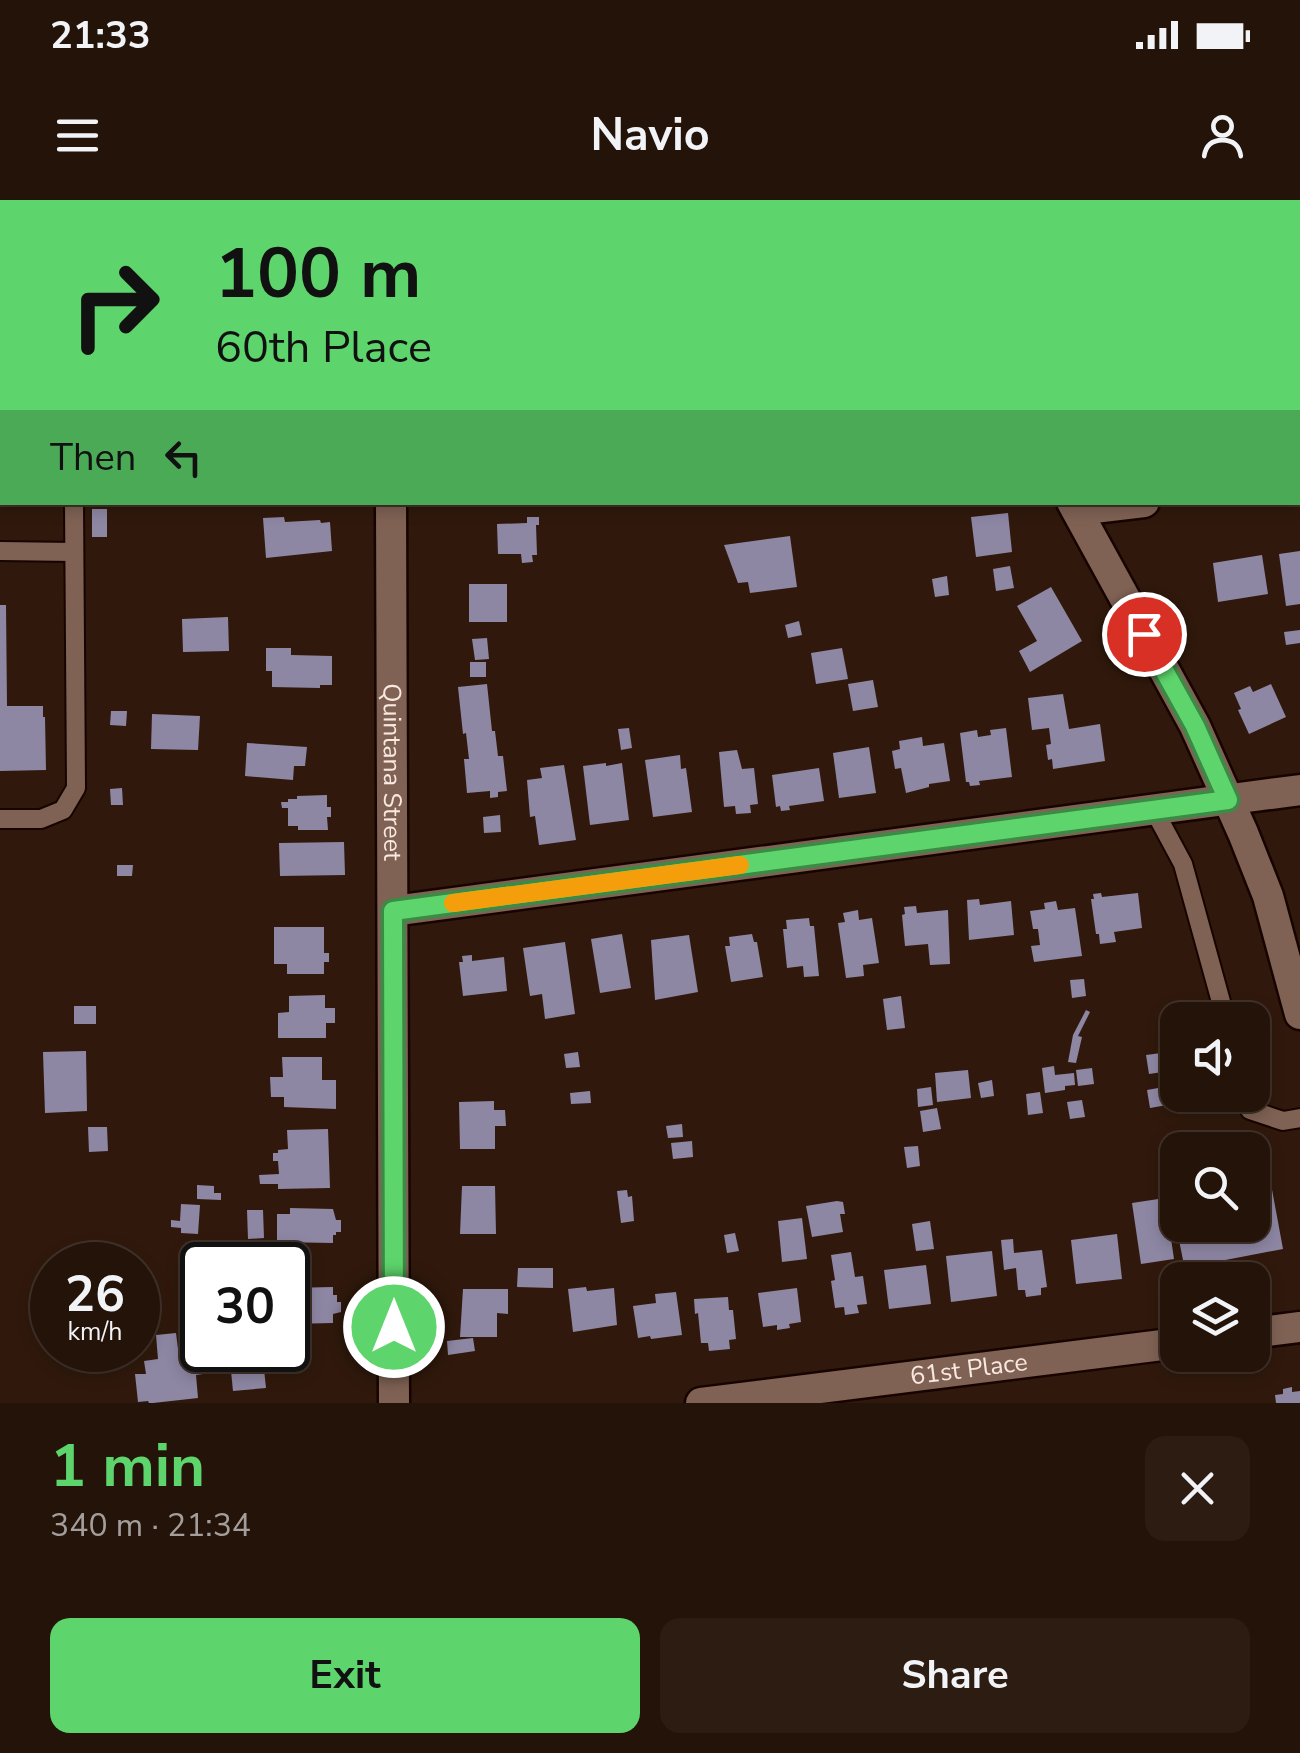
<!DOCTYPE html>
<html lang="en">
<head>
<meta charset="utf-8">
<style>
  body { margin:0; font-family:"Nunito Sans",sans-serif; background:#2c1c12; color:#f1f3f6; height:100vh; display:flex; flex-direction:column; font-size:38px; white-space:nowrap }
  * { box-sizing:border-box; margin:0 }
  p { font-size:32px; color:#a39e9c }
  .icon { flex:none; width:55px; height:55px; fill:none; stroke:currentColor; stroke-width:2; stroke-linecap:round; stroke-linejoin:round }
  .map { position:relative; height:1203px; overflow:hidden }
  .details { display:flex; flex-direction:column; background:#241309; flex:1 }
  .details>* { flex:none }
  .hud { position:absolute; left:0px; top:0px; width:1300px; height:305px; box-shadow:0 5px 15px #0003,0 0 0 2px #41322a; background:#5ed56c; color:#111; overflow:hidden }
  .fabs { position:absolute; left:1160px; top:802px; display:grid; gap:20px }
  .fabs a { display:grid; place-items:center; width:110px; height:110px; border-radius:20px; background:#241309; box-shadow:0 5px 15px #0003,0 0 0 2px #41322a; font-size:50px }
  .speed { position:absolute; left:30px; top:1042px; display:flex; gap:20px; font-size:50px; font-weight:700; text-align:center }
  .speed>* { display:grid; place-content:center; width:130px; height:130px; border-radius:50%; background:#241309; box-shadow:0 5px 15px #0003,0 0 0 2px #41322a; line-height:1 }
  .speed small { font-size:25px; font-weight:400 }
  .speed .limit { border:5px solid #111; border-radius:15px; background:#fff; color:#111 }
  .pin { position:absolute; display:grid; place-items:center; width:85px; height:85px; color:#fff; margin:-42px; border:5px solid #fff; border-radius:50%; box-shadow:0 2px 10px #0007 }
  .me { position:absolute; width:110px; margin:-55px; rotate:0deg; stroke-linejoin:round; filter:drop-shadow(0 0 8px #0008) }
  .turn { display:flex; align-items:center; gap:35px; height:210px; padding:0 50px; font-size:45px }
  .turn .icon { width:130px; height:130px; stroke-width:2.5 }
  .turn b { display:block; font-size:70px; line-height:85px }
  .then { display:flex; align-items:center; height:95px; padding:0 50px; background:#0003; gap:20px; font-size:38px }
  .round { display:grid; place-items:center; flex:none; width:105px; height:105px; border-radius:20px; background:#2c1c12 }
  .head { display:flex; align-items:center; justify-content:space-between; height:170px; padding:0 50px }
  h1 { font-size:60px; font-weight:700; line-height:75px; color:#5ed56c }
  .primary-button { display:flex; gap:20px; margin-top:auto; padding:20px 50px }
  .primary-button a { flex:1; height:115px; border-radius:20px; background:#5ed56c; color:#111; font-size:40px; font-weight:700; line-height:115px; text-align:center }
  .primary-button a+a { background:#2c1c12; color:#f1f3f6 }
  .status { display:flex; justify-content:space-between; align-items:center; height:70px; padding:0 50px; background:#241309; direction:ltr }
  .status svg { height:28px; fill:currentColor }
  header { display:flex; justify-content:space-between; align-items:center; height:130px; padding:0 50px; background:#241309; font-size:45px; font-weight:700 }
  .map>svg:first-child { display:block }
  .building { fill:#8e87a4 }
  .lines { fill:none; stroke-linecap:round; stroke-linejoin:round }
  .lane-casing { stroke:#170400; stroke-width:22 }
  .street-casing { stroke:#170400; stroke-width:35 }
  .lane { stroke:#7f6254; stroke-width:18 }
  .street { stroke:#7f6254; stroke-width:30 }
  .route-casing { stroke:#3d8a46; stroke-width:25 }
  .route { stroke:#5ed56c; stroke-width:18 }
  .slow { stroke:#f59e0b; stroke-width:18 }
  .labels { text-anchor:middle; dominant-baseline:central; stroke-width:10; stroke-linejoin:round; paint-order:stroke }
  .street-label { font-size:25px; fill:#fae9e1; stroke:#260f04 }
</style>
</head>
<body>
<div class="status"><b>21:33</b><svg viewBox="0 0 49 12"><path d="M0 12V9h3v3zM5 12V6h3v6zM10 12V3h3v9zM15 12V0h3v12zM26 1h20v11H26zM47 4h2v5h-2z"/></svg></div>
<header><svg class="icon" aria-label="menu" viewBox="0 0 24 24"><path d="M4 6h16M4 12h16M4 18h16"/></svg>Navio<svg class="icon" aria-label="person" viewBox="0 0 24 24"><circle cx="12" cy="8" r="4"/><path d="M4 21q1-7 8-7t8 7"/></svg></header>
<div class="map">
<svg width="1300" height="1203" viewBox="0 0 1300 1203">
  <rect width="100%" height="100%" fill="#30190c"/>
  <g class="building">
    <rect x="92" y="309" width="15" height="28"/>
    <path d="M1008 313 1012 352 976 357 971 317Z"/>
    <path d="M284 317 285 322 320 320 321 323 330 322 332 351 266 358 263 318Z"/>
    <path d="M527 317H539V325H536L537 355H532L533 362 522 363 521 354H498L497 324 527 323Z"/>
    <path d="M790 336 797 387 750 393 748 382 738 383 724 345Z"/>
    <path d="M1300 351V404L1286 406 1279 354Z"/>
    <path d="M1262 355 1268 394 1218 402 1213 363Z"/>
    <path d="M1010 366 1014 388 996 391 993 369Z"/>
    <path d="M947 376 949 395 935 397 932 379Z"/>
    <rect x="469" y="384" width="38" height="38"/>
    <path d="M1051 387 1082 441 1030 472 1019 451 1037 441 1017 406Z"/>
    <path d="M0 405H6L7 506H43V517H45L46 570 0 571Z"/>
    <path d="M228 417 229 451 183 452 182 419Z"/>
    <path d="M799 421 802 435 788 438 785 425Z"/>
    <path d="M1300 430V443L1286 445 1284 432Z"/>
    <path d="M487 438 489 459 475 460 472 439Z"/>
    <path d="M266 448H291V455L332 456V485H320V488L272 487V471H266Z"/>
    <path d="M842 448 848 479 816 484 811 453Z"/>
    <rect x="470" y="462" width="16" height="15"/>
    <path d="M873 480 878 507 853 511 848 484Z"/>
    <path d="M487 484 492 531H495L498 556H503L507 591 498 592V597L490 598V591L467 593 464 559H469L466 533 463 534 458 487Z"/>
    <path d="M1271 484 1286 517 1249 534 1238 510 1241 509 1234 493 1250 486 1253 492Z"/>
    <path d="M1063 494 1069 529 1100 524 1105 561 1053 569 1052 559 1048 560 1046 545 1051 544 1049 528 1032 530 1028 498Z"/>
    <path d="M111 511H127L126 526 110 525Z"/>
    <path d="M152 514 200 516 198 550 151 549Z"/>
    <path d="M629 528 632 548 621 550 618 529Z"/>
    <path d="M1006 528 1012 577 979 581 980 585 970 586 969 582H966L960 533 977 530 978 537 991 535 990 530Z"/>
    <path d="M922 537 923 546 944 543 950 581 929 584V587L906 593 901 568 895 569 892 551 900 549 899 541Z"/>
    <path d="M247 543 307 547 305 566H294L293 580 245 576Z"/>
    <path d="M869 547 876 593 839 598 833 553Z"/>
    <path d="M737 550 742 569 754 568 758 604 750 605 751 613 736 614 735 606 724 607 719 552Z"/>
    <path d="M680 555 681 569 686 568 692 612 653 617 645 560Z"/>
    <path d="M606 563V566L622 563 629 620 590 625 583 566Z"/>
    <path d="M564 565 576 640 539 645 535 616 530 617 527 580 542 578 540 568Z"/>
    <path d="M819 568 824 601 789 606 790 610 781 611 780 606 776 607 772 575Z"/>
    <path d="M122 588 123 605H111L110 589Z"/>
    <path d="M327 595V607H331V617H327L328 630H298V626H288V608H282L281 602H288V599H297V596Z"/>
    <path d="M500 615 501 632 484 633 483 617Z"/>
    <path d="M344 642 345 675 280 676 279 643Z"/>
    <path d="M117 665H133L132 676H117Z"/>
    <path d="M1101 693 1102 697 1138 693 1142 728 1114 732 1116 742 1100 744 1099 734H1096L1091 699H1094L1093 694Z"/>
    <path d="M979 699 980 705 1011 701 1014 735 969 740 967 700Z"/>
    <path d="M1056 701 1058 710 1075 708 1082 756 1034 762 1031 746 1040 745 1038 729H1033L1030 711 1045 709 1044 703Z"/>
    <path d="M916 706 917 713 948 710 950 764 930 765 928 744 905 746 902 715 905 714 904 707Z"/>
    <path d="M858 710 859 720 872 718 879 763 863 765 864 776 846 778 838 723 845 722 843 713Z"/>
    <path d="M809 718 810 726H814L819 776 804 777 803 766 787 768 783 729H787L786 720Z"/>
    <path d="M274 727H324V753H329V762H324V774H287V764H274Z"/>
    <path d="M622 734 631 788 600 793 591 739Z"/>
    <path d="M752 734 754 742H757L763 777 731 782 725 746H730L729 737Z"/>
    <path d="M689 735 698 792 655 800 651 740Z"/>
    <path d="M565 742 575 814 545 819 542 794 530 796 523 748Z"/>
    <path d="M472 755V761L504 757 507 791 463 796 459 762H463L462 756Z"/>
    <path d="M1084 779 1086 796 1072 798 1070 780Z"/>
    <path d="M325 795V808H335V823H326V838H278V813L289 812V796Z"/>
    <path d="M901 796 905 828 887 830 883 799Z"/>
    <rect x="74" y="806" width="22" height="18"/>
    <path d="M1086 810 1090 812 1078 836 1082 837 1076 863 1068 862 1073 835Z"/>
    <path d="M86 851 87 911 45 913 43 852Z"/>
    <path d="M578 852 580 867 566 868 564 854Z"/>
    <path d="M1161 853 1163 872 1149 874 1146 855Z"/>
    <path d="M282 857H322V880H336V909L284 907V897H271L270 877H283Z"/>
    <path d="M1054 866 1055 875 1074 873 1075 885 1065 886V890L1045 893 1042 868Z"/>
    <path d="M1092 868 1094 884 1078 886 1076 870Z"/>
    <path d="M968 870 971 898 937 902 935 873Z"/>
    <path d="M992 880 994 896 981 898 978 883Z"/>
    <path d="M1169 886 1173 904 1150 908 1147 890Z"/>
    <path d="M931 887 933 905 918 907 917 889Z"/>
    <path d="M590 891 591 903 571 904 570 893Z"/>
    <path d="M1040 892 1043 913 1028 915 1026 894Z"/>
    <path d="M1082 900 1085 917 1070 919 1067 902Z"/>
    <path d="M494 901V910H505L506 926H495V949H460L459 902Z"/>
    <path d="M937 908 941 929 923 932 920 911Z"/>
    <path d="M682 924 683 937 668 938 666 926Z"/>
    <path d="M88 927H107L108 951 89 952Z"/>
    <path d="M328 929 330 988 278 989V984H260L259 975 279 974 278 961H273V953H278V950L288 949 287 930Z"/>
    <path d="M692 941 693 957 673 959 671 943Z"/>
    <path d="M918 946 920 966 907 968 904 947Z"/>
    <path d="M1266 957 1283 1049 1215 1062 1219 1080H1205L1202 1061 1184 1065 1176 1025H1252V960Z"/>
    <path d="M1178 974V1020H1176L1167 976Z"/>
    <path d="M197 985 214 986V993H221V1000L197 999Z"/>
    <path d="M462 986H495L496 1034H460Z"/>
    <path d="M627 990 628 997 632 996 634 1021 621 1023 617 991Z"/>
    <path d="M1165 998 1174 1059 1141 1064 1132 1003Z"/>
    <path d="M837 1001 843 1002 845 1014H840L843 1032 812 1037 806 1006Z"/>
    <path d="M181 1004 200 1005 198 1034 181 1033V1028L171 1027V1020L180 1021Z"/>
    <path d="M290 1008 333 1009 336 1020H341V1032H336V1035H333V1043L277 1042V1014H290Z"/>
    <path d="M247 1010H263L264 1038 248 1039Z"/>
    <path d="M802 1018 807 1059 782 1062 778 1021Z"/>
    <path d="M930 1021 934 1049 916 1051 912 1024Z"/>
    <path d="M735 1033 739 1051 727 1053 724 1035Z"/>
    <path d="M1117 1034 1122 1079 1076 1084 1071 1040Z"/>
    <path d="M1013 1039 1014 1053 1042 1050 1047 1087 1041 1088V1095L1026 1097 1025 1090H1018L1016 1068 1004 1070 1001 1040Z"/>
    <path d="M305 1048V1063H277V1049Z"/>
    <path d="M992 1051 997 1096 951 1102 946 1056Z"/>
    <path d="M851 1052 855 1077 863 1076 867 1104 857 1105 859 1113 845 1115 844 1107 835 1108 831 1081 835 1080 831 1055Z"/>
    <path d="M926 1065 931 1104 889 1109 884 1070Z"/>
    <path d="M518 1068H553V1088L517 1087Z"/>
    <path d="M333 1087V1095H337V1102H341V1112L333 1114V1123L289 1124 288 1088Z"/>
    <path d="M586 1087 587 1091 614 1088 617 1125 573 1132 568 1089Z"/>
    <path d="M797 1088 801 1122 789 1124 790 1128 777 1130V1125L763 1127 758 1093Z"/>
    <path d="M463 1089H508V1114L497 1113V1137H460Z"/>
    <path d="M676 1092 682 1135 651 1139 650 1136 638 1138 633 1106 656 1103 655 1094Z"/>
    <path d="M728 1097 729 1110H733L736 1139 729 1140 730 1149 709 1151 708 1143H701L698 1113 695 1114 694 1099Z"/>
    <path d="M176 1133 179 1157H201L203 1174 196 1175 198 1198 153 1203H149L148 1201 138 1202 135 1174H146L144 1161 158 1159 156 1135Z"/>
    <path d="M473 1138 475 1151 448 1155 447 1141Z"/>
    <path d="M262 1150 266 1188 233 1191 229 1151Z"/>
    <path d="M1292 1187V1192L1300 1191V1203H1276L1275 1195 1283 1194V1189Z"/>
  </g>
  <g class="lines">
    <defs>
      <g id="lane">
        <path d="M0 131H2"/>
        <path d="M0 351 74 352"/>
        <path d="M1154 610 1183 664 1226 820"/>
        <path d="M0 619H41L63 610 76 588 74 302"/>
        <path d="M1246 895 1250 910 1283 921 1300 918"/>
      </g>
      <g id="street">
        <path d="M390 0V2"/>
        <path d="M844 0 846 2"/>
        <path d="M1108 2 1127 0"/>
        <path d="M1298 285H1300"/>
        <path id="s1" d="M391 302 394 1203"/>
        <path d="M1072 302 1195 526 1243 633 1268 696 1300 814"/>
        <path d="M1077 310 1144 302"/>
        <path d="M393 711 1300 590"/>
        <path d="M1252 1133 1300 1127"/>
        <path id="s2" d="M701 1203 1178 1143"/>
      </g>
    </defs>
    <use href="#lane" class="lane-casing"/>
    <use href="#street" class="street-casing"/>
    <use href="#lane" class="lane"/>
    <use href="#street" class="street"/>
  </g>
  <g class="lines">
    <defs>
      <path id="route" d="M394 1127 393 711 1228 600 1195 526 1144 434"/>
    </defs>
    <use href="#route" class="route-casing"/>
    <use href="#route" class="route"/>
    <path class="slow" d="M453 703 740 665"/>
  </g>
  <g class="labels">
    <g class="street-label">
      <text stroke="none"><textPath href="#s1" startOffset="270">Quintana Street</textPath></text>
      <text stroke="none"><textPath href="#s2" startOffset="270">61st Place</textPath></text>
    </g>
  </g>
</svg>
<div class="fabs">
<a><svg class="icon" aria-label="sound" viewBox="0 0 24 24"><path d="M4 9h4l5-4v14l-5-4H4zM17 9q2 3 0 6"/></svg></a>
<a><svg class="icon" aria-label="search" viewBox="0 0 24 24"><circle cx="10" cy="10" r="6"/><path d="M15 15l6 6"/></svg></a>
<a><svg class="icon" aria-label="layers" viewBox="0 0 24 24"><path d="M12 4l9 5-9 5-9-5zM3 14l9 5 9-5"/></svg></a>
</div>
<div class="speed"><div>26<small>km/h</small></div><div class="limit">30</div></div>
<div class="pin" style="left:1144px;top:434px;background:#d93025"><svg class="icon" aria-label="arrive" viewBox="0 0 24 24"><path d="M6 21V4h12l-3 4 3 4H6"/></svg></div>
<svg class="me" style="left:394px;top:1127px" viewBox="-20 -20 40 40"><circle r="17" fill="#5ed56c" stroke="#fff" stroke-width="3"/><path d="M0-11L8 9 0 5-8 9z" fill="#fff"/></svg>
<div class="hud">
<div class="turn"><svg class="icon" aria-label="right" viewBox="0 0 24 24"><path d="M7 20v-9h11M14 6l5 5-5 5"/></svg><div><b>100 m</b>60th Place</div></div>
<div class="then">Then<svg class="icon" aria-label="left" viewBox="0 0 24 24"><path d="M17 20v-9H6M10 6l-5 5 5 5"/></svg></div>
</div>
</div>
<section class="details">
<div class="head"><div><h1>1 min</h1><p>340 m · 21:34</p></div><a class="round"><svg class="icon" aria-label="close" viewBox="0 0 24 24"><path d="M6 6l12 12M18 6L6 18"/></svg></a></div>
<div class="primary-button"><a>Exit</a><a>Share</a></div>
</section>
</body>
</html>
